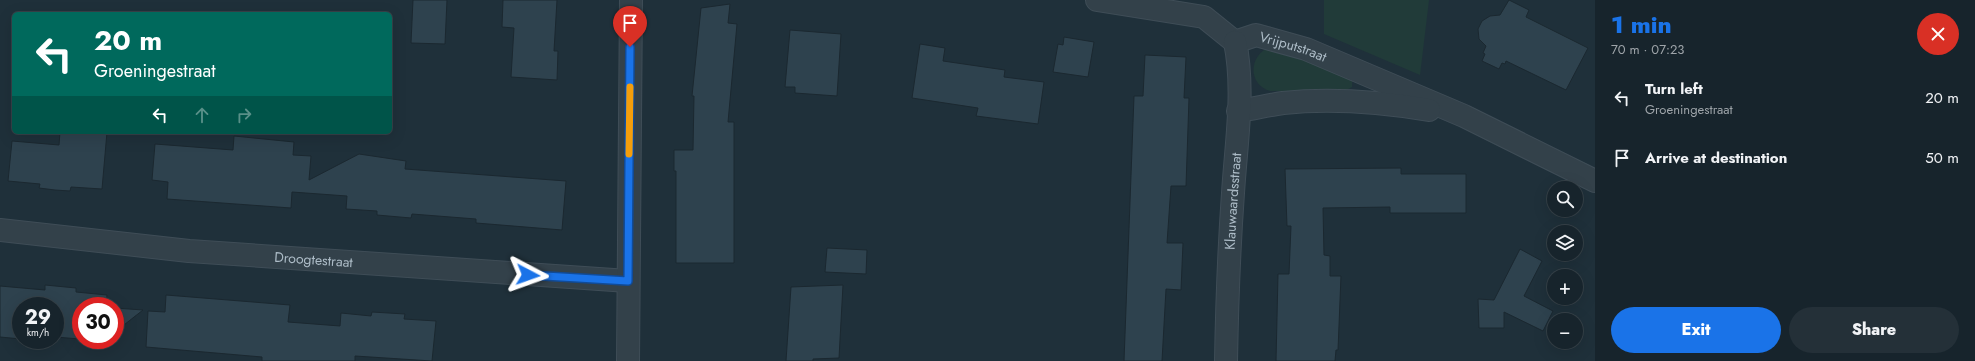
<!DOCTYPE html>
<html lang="en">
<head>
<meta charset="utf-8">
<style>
  body { margin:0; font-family:Jost,sans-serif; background:#243038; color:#f1f3f6; height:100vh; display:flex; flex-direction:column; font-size:15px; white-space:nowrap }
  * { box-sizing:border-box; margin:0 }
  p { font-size:13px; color:#9ea4a9 }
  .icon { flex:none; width:22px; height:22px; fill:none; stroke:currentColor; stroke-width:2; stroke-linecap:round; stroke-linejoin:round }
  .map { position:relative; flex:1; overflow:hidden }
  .panel { display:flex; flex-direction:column; background:#17242c; width:380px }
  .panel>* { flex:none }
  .guide { position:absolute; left:12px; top:12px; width:380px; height:122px; border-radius:6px; box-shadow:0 4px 16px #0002,0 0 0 1px #364148; background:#00695c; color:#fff; overflow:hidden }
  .controls { position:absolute; left:1547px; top:181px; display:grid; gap:8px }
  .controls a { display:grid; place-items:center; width:36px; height:36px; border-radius:50%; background:#17242c; box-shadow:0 4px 16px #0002,0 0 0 1px #364148; font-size:20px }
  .speed { position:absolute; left:12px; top:297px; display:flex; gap:8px; font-size:20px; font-weight:700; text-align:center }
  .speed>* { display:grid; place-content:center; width:52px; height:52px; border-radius:50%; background:#17242c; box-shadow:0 4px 16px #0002,0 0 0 1px #364148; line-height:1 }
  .speed small { font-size:10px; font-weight:400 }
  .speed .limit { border:6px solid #d22; background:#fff; color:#111 }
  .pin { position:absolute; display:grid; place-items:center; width:34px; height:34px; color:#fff; margin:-41px -17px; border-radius:50% 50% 50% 0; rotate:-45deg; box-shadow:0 0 4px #0007 }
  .pin .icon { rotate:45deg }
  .me { position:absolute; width:44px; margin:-22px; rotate:94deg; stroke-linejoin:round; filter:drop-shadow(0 0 3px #0008) }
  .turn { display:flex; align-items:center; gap:14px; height:84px; padding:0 16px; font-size:18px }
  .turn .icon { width:52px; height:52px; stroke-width:2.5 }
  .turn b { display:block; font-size:28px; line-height:34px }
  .lanes { display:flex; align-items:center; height:38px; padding:0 16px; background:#0003; justify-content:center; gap:20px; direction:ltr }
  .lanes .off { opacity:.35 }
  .round { display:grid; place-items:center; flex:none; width:42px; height:42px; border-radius:21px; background:#243038 }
  .summary { display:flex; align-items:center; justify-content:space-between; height:68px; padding:0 16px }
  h1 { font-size:24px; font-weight:800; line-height:30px; color:#1a73e8 }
  .cta { display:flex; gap:8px; margin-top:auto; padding:8px 16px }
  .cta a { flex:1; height:46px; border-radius:24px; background:#1a73e8; color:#fff; font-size:16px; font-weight:800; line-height:46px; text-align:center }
  .cta a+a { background:#243038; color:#f1f3f6 }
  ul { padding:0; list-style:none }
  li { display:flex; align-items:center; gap:12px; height:60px; padding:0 16px }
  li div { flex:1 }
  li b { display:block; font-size:15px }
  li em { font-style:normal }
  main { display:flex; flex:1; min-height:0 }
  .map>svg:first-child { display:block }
  .green { fill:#213b39 }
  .building { fill:#2e424e; stroke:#1b2830 }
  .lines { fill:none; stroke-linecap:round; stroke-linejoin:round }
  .street-casing { stroke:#3f4d57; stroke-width:24 }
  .street { stroke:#33414a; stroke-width:22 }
  .route-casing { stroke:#114b97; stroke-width:10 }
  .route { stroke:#1a73e8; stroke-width:7 }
  .slow { stroke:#f59e0b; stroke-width:7 }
  .labels { text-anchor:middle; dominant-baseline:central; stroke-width:4; stroke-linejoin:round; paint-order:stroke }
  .street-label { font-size:14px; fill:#adbcc7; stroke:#19262e }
</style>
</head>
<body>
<main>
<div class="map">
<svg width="1595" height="361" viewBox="0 0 1595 361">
  <rect width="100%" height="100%" fill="#1f303a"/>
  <g class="green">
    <path d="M1324 0H1429L1420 75 1324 34Z"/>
    <path d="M1270 47H1274L1352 79V87L1345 91H1270C1247 84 1249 55 1270 47Z"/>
  </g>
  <g class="building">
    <path d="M413 0H447L445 44 411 43Z"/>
    <path d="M503 0H557L554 51H558L557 80 511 77 514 28 502 27Z"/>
    <path d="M1509 0 1529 10 1526 17 1588 48 1566 90 1506 61 1505 64 1502 63 1499 69 1482 61 1485 54 1483 53 1486 46 1479 39 1478 29 1482 21 1490 16 1500 15Z"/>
    <path d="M730 4 728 23 737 24 728 122H734V263H676V171H674V150H693L694 96H692L701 8Z"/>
    <path d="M790 30 841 34 837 96 795 93V87H785Z"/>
    <path d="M1064 37 1094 42 1088 77 1053 72 1058 44 1063 45Z"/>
    <path d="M920 44 945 48 943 61 1005 70 1004 77 1044 82 1038 124 976 116 978 108 912 98Z"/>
    <path d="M1145 55 1186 57 1184 98H1189L1186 186H1171L1167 243H1183L1181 290 1166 289 1162 361H1124L1134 96H1143Z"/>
    <path d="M60 132H107L102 189 71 187 70 191 55 190 39 188 40 184 8 181 12 141 59 145Z"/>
    <path d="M234 136 294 142 293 155 311 156 309 180 359 154 406 161 405 169 566 181 562 230 476 223V219L412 214 411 218 377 215V211L346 209 347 196 292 192 291 208 167 199 168 182 152 180 155 144 233 150Z"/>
    <path d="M1401 168V174H1466V213H1390V207L1323 208 1324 255 1330 256V276H1341L1338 350H1336L1335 361H1276L1278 274H1289L1291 226H1287L1285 169Z"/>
    <path d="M827 248 867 250 866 274 825 272Z"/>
    <path d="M1520 249 1542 261 1524 296 1553 311 1543 331 1504 312V328H1479L1478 299 1494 300Z"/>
    <path d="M45 285 76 288V292L107 295 106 306H81V340H104L99 344 83 343 80 339 55 337V306H21V339L0 337V286L45 290Z"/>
    <path d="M843 285 839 358 813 359V361H786L791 287Z"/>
    <path d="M166 295 290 305 288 322 340 326 341 313 371 316 372 312 405 314 404 319 436 321 432 361 355 356V361H262V357L146 347 148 311 165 312Z"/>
    <path d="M115 308 143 310 115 332Z"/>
  </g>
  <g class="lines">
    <defs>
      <g id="street">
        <path d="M1097 0 1204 17 1235 42"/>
        <path id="s1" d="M1235 42 1256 35 1306 49 1464 116 1595 181"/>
        <path d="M1238 111C1253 109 1268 105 1283 103 1332 98 1381 102 1429 110"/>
        <path id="s2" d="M0 230 189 251 628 281"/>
        <path d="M628 361 631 0"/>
        <path id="s3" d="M1226 361C1227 305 1229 249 1233 193 1236 144 1245 90 1235 42"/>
      </g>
    </defs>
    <use href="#street" class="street-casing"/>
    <use href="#street" class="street"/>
  </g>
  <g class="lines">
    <defs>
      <path id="route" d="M528 275 628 281 630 47"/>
    </defs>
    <use href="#route" class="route-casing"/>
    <use href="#route" class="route"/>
    <path class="slow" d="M629 154 630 87"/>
  </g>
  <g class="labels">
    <g class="street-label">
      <text stroke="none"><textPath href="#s1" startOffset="61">Vrijputstraat</textPath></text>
      <text stroke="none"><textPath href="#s3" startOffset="160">Klauwaardsstraat</textPath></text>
      <text stroke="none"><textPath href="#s2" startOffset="315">Droogtestraat</textPath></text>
    </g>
  </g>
</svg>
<div class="controls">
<a><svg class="icon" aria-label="search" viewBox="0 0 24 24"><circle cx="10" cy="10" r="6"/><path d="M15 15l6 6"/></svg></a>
<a><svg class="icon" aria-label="layers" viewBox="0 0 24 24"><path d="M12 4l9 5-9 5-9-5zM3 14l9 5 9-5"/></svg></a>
<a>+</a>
<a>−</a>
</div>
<div class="speed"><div>29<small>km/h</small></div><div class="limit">30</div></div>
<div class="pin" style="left:630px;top:47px;background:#d93025"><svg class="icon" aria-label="arrive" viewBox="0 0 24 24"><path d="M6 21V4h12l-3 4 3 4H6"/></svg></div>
<svg class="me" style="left:528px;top:275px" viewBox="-20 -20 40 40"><path d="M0-17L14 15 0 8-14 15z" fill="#1a73e8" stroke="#fff" stroke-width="4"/></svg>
<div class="guide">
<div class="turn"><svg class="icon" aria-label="left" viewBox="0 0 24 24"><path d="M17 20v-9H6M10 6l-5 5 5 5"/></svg><div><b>20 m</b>Groeningestraat</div></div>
<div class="lanes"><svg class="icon" aria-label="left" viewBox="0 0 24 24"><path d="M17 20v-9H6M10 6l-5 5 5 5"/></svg><svg class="icon off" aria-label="ahead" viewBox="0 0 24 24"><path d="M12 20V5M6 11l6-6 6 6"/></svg><svg class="icon off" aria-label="right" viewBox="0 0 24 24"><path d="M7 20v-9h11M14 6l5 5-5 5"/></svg></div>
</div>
</div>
<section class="panel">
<div class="summary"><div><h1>1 min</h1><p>70 m · 07:23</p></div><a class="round" style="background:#d93025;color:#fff"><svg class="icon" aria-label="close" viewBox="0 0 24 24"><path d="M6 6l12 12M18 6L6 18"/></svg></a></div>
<ul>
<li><svg class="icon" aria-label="left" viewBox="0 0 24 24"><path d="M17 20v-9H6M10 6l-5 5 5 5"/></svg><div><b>Turn left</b><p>Groeningestraat</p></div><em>20 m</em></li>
<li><svg class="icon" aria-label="arrive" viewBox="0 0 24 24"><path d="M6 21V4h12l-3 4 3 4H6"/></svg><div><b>Arrive at destination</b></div><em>50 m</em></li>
</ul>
<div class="cta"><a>Exit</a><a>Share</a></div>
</section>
</main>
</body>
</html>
